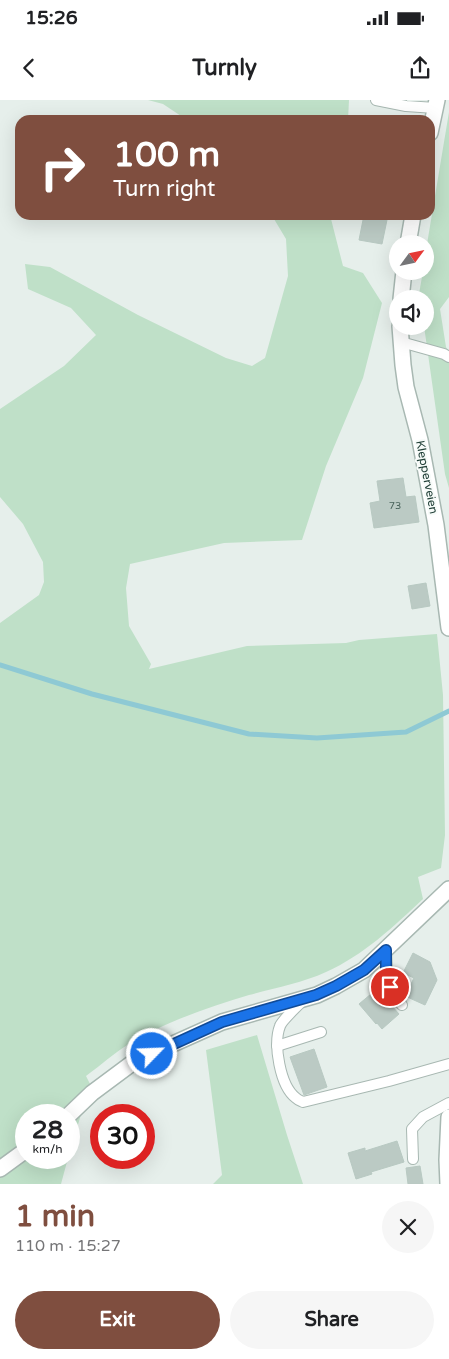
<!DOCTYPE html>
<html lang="en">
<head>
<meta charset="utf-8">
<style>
  body { margin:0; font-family:"Varela Round",sans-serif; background:#f6f6f6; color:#202124; height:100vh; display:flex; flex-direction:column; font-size:19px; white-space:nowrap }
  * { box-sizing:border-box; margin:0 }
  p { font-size:16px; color:#757577 }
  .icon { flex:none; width:28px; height:28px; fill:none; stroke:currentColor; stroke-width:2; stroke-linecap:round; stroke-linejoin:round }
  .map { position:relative; height:1084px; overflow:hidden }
  .drawer { display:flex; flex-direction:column; background:#fff; flex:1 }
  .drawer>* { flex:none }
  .guide { position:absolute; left:15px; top:15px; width:420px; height:105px; border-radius:15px; box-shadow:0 5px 20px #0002; background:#7f4e3f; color:#fff; overflow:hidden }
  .needle { width:32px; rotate:57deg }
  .fabs { position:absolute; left:389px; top:135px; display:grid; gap:10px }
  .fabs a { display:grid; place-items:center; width:45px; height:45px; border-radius:50%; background:#fff; box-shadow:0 5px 20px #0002; font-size:25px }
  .speed { position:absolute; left:15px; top:1004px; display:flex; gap:10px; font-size:25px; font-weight:700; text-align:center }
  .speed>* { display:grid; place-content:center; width:65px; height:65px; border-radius:50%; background:#fff; box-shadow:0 5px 20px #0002; line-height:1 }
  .speed small { font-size:12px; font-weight:400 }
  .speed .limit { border:8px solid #d22; background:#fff; color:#111 }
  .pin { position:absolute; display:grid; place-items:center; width:42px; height:42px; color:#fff; margin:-21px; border:2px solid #fff; border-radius:50%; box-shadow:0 1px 5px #0007 }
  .me { position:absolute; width:55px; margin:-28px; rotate:66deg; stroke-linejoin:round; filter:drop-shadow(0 0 4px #0008) }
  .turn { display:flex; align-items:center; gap:18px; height:105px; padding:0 15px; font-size:22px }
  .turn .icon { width:65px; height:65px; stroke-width:2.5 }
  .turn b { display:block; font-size:35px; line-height:42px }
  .round { display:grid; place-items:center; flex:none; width:52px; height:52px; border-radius:26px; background:#f6f6f6 }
  .summary { display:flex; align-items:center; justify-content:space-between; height:85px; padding:0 15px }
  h1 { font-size:30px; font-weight:700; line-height:38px; color:#7f4e3f }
  .primary-button { display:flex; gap:10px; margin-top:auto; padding:10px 15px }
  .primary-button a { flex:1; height:58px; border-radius:30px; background:#7f4e3f; color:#fff; font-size:20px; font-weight:700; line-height:58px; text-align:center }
  .primary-button a+a { background:#f6f6f6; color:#202124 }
  .status { display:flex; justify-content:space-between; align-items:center; height:35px; padding:0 25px; background:#fff; direction:ltr }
  .status svg { height:14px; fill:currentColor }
  header { display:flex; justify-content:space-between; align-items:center; height:65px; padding:0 15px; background:#fff; font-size:22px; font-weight:700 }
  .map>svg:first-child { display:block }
  .green { fill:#bfe0c8 }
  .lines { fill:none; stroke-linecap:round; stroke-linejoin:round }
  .stream { stroke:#8ec9d4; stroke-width:5 }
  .building { fill:#bbcac4; stroke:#b8c9c2 }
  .lane-casing { stroke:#a8b8b2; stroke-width:12 }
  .street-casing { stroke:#a8b8b2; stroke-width:18 }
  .lane { stroke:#fff; stroke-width:10 }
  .street { stroke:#fff; stroke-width:15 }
  .route-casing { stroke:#114b97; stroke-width:12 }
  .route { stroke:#1a73e8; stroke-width:9 }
  .labels { text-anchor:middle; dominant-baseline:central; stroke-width:4; stroke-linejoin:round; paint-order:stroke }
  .number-label { font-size:10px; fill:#4a645c }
  .street-label { font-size:12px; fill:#24423a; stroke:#f7fbf9 }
</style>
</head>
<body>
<div class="status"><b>15:26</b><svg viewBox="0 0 49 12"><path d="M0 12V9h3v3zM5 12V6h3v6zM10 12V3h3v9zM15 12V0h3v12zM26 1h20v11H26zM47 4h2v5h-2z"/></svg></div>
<header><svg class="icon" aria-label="back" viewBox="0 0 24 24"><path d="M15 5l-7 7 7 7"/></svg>Turnly<svg class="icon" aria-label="share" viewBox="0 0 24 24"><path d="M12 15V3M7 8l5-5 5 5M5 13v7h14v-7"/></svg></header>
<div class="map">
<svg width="449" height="1084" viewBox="0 0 449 1084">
  <rect width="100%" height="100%" fill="#e6efeb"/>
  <g class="green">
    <path d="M148 0H349L348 20H187L163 4Z"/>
    <path d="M449 12V197L440 209 446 247 449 253V388L445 374 424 226H425V199H420L419 194 423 171H425V156Z"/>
    <path d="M261 115H330L343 166 363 173 382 203 363 278 326 366 302 440 224 443 130 464 126 488 129 526 151 564 149 569 247 546 346 543 359 540 437 534 443 595 445 735 441 768 418 777 423 799C393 827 364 855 326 872 302 883 275 888 249 895 210 907 164 922 129 944 114 953 101 965 86 976L90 984 69 1055V1015H26V1058H68L61 1084H0V523L39 495 44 482 43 462 23 424 0 397V309L64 266 96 235 71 208 28 189 25 164 50 167 138 215 226 258 252 266 265 258 288 176 286 139 274 119Z"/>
    <path d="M257 935 287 1035 303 1084H213L222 1075 206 950Z"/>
  </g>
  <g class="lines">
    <path class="stream" d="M0 565 92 594 249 634 317 638 406 632 449 611"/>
  </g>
  <g class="building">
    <path d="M364 115H388L382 144 359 140Z"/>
    <path d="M403 378 406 397 415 396 419 422 374 428 370 403 380 401 377 381Z"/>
    <path d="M426 483 430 506 412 509 408 486Z"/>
    <path d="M413 853 430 862 437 880 425 905 405 896 414 878 403 873Z"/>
    <path d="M377 889 399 914 382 929 377 923 376 924 359 904Z"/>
    <path d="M314 949 327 987 304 995 290 957Z"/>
    <path d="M397 1041 404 1062 371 1072 372 1074 356 1079 348 1053 365 1048V1051Z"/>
    <path d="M420 1066 423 1084H408L406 1068Z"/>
  </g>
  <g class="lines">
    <defs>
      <g id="lane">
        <path d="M376 0 406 6 435 8"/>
        <path d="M401 242 444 254 449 257"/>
        <path d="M386 850C387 872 386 888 402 905"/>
        <path d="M303 900C298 906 282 920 280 926 273 944 280 986 296 998 298 1000 301 1001 303 1002L389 981 449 964"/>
        <path d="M277 946 321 932"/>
        <path d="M413 1059 412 1029 423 1017 449 1003"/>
      </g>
      <g id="street">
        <path d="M430 33 437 0"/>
        <path d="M408 144 413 115"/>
        <path d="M401 199 404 171"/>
        <path d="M400 226 403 265 406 287 420 340 436 425 449 528"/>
        <path d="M69 1015 92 993 135 961 222 922 317 895 336 886 364 870 449 789"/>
        <path d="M0 1069 26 1050"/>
        <path d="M448 1084 447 1060 449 1017"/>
      </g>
    </defs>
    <use href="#lane" class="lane-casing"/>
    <use href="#street" class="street-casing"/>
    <use href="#lane" class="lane"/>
    <use href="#street" class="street"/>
  </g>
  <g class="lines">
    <defs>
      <path id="route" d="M152 954 222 922 316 895 336 886 364 870 386 850V872L390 887"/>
    </defs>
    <use href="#route" class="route-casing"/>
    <use href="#route" class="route"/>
  </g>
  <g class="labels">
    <g class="number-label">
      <text x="395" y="406">73</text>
    </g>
    <g class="street-label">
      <text transform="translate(427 377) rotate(79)">Klepperveien</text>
    </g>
  </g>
</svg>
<div class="fabs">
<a><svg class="needle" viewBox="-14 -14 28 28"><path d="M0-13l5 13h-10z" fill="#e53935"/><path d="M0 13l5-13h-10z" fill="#757577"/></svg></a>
<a><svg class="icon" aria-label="sound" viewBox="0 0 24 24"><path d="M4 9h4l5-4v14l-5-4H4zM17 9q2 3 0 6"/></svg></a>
</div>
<div class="speed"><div>28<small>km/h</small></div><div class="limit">30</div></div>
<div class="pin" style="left:390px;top:887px;background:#d93025"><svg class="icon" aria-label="arrive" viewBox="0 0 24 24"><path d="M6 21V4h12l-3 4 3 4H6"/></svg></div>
<svg class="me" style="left:152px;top:954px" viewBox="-20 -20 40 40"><circle r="17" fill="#1a73e8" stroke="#fff" stroke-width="3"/><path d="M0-11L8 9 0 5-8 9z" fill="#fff"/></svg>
<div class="guide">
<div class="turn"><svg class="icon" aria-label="right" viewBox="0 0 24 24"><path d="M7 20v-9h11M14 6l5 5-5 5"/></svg><div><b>100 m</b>Turn right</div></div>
</div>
</div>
<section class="drawer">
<div class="summary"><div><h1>1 min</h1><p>110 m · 15:27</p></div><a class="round"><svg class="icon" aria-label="close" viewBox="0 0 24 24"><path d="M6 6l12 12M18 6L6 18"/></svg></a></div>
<div class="primary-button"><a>Exit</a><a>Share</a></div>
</section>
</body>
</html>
